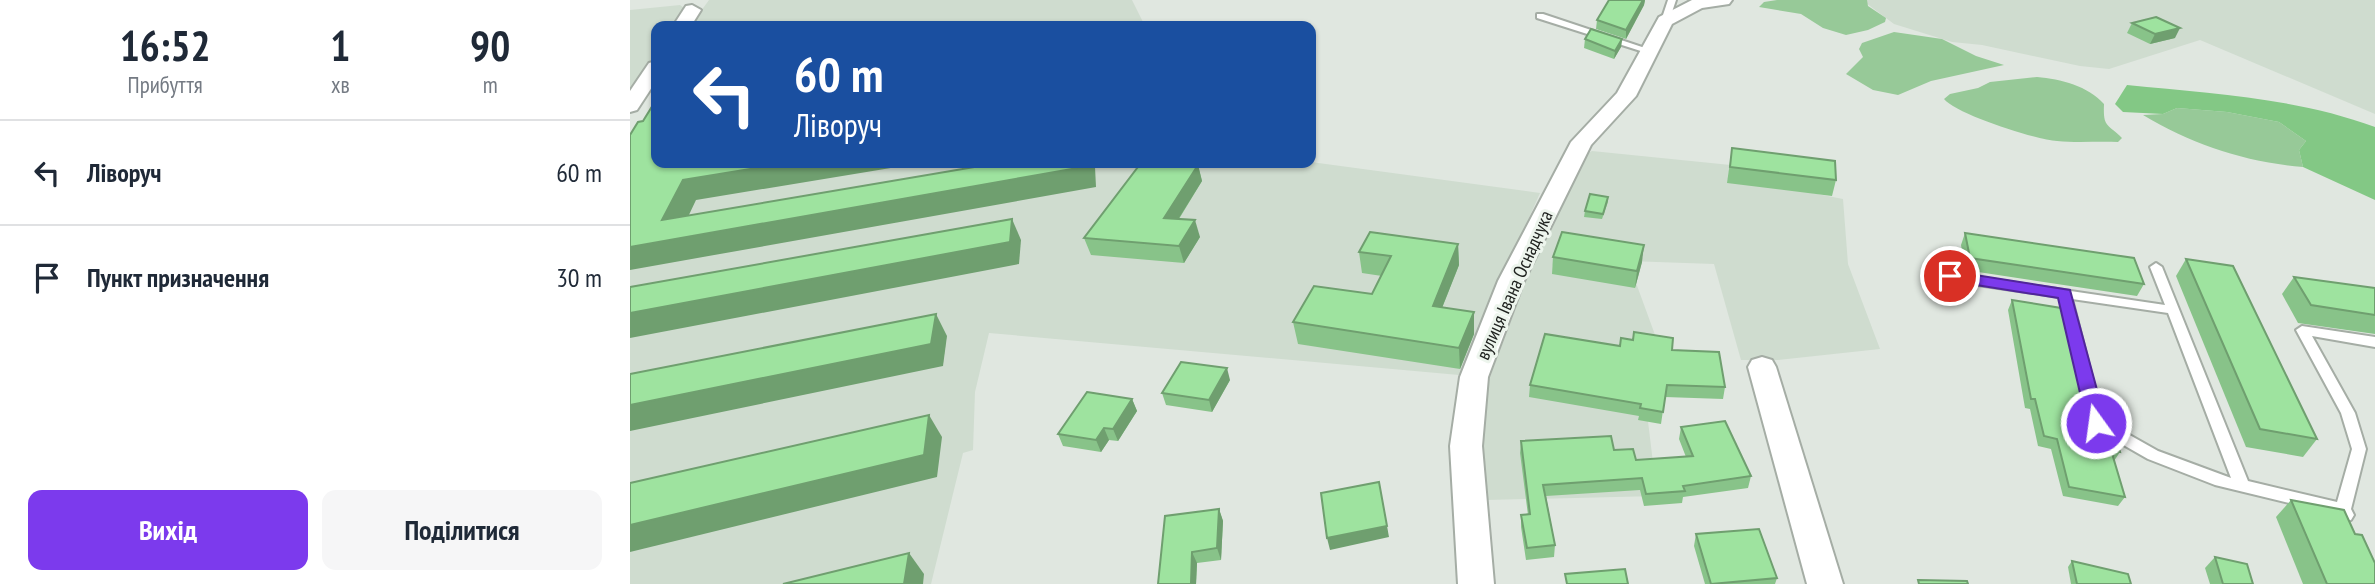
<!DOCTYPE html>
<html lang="uk">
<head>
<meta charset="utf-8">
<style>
  body { margin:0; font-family:"PT Sans Narrow",sans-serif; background:#f6f6f7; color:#1f2937; height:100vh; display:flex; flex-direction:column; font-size:26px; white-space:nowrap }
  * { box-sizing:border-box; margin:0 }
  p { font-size:23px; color:#747a83 }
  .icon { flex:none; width:38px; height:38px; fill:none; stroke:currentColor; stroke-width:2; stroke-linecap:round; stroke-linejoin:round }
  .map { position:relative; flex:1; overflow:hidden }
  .details { display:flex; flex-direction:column; background:#fff; width:630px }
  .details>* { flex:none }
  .hud { position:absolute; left:21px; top:21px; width:665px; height:147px; border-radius:14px; box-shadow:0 2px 5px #0004; background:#1a4fa0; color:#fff; overflow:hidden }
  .pin { position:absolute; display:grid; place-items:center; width:60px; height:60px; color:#fff; margin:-30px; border:4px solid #fff; border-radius:50%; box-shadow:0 2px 7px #0007 }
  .me { position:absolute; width:77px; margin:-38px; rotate:346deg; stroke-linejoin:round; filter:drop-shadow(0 0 5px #0008) }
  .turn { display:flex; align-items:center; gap:24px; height:147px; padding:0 28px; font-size:32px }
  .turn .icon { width:91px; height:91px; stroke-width:2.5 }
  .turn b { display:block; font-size:49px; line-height:60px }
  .eta { display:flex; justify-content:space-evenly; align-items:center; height:119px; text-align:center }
  .eta b { font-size:42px; font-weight:700; line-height:49px }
  .action { display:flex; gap:14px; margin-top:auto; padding:14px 28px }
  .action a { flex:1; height:80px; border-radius:14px; background:#7c3aed; color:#fff; font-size:28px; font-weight:700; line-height:80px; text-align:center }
  .action a+a { background:#f6f6f7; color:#1f2937 }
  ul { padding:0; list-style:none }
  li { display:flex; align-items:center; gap:21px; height:105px; padding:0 28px; border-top:2px solid #e0e1e3 }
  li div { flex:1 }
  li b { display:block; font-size:26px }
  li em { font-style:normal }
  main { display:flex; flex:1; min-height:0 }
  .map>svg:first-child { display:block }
  .built { fill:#cfdccf }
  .green { fill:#97c998 }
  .water { fill:#83c885 }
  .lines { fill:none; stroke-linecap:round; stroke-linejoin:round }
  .lane-casing { stroke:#a5ada5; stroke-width:4 }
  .street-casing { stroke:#a5ada5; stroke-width:4 }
  .lane { fill:#fff; fill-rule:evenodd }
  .street { fill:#fff; fill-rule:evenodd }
  .wall { fill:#88c389 }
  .shaded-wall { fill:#6f9f6f }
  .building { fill:#9ee39f; stroke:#6f9f6f; stroke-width:2 }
  .route { fill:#7c3aed; stroke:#51269a; stroke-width:2 }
  .labels { text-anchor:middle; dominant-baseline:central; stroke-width:6; stroke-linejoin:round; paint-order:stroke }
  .street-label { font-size:19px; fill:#202320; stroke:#edf5ed }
</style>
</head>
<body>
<main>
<section class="details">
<div class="eta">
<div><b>16:52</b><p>Прибуття</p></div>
<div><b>1</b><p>хв</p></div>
<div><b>90</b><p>m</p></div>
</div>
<ul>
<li><svg class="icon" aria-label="left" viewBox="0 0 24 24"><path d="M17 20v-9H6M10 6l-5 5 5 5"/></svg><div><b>Ліворуч</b></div><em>60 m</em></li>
<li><svg class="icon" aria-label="arrive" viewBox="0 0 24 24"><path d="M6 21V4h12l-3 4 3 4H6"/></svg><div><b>Пункт призначення</b></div><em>30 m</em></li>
</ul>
<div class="action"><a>Вихід</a><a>Поділитися</a></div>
</section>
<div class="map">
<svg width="1745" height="584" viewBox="0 0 1745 584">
  <rect width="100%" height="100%" fill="#e0e7e0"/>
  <g class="built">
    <path d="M79 0H502L515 26H60Z"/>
    <path d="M1232 0H1745V114L1570 40 1479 69 1450 66 1352 45 1322 42 1264 24Z"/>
    <path d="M50 5 54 8 43 26H26V52L0 94V10Z"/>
    <path d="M0 144 26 163 681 162 910 193 829 375 359 333 345 392 343 450 333 453 301 584H0Z"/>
    <path d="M962 151 1180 173 1182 193 1213 199 1218 264 1250 349 1148 360H1111L1084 264 998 261 1028 343 1017 413 1027 496 857 500 848 427 851 401 909 246 955 155Z"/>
  </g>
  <g class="green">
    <path d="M1147 0H1237L1238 6 1256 18 1255 22 1238 30 1216 35 1193 28 1171 14 1129 7 1134 2Z"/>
    <path d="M1264 32 1312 39 1346 56 1374 65 1301 81 1268 95 1243 90 1216 74 1233 57 1229 49 1232 43Z"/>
    <path d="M1407 77C1431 79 1458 86 1474 104 1473 128 1477 123 1492 138L1488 142C1468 141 1448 143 1427 141 1406 140 1326 114 1314 99L1320 94 1348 88 1360 82Z"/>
    <path d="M1547 108 1597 112 1649 122 1676 141 1669 150 1673 167C1615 162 1563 145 1513 115L1533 114Z"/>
  </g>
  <path class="water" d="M1497 85C1579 93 1667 98 1745 127V200L1673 167 1669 150 1676 141 1649 122 1597 112 1547 108 1533 114 1493 112 1485 104Z"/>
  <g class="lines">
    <defs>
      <g id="lane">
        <path d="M1038 0H1046L1039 21 1035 23 1031 21Z"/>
        <path d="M907 14H913L1024 51 1017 53 907 18Z"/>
        <path d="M1526 263 1532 267 1618 481 1707 502 1722 449 1711 413 1666 330 1672 326 1745 337V347L1682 336 1725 413 1736 449 1721 509 1724 515 1721 520 1716 521 1711 520 1708 515 1585 485 1518 459 1462 427 1430 297 1320 281 1314 277 1320 273 1535 305 1520 267ZM1442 299 1538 313 1601 478 1528 451 1473 420Z"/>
      </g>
      <g id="street">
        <path d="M1062 0H1102L1099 4 1072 8 1042 24 1006 96 961 145 894 281 858 377 852 446 864 584H828L820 446 830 377 868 281 941 142 987 93 1029 17Z"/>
        <path d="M62 5 71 10 61 26H43L56 6Z"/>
        <path d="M26 61V81L7 110 0 112V91L19 63Z"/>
        <path d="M1132 357 1142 360 1146 367 1213 584H1177L1118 367 1122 360Z"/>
      </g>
    </defs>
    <use href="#lane" class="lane-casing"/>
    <use href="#street" class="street-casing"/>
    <use href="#lane" class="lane"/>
    <use href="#street" class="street"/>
  </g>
  <g class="wall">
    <path d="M979 0H1015L1014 5 996 39 966 29 967 20Z"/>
    <path d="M1502 23 1545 38 1520 44 1497 33Z"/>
    <path d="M955 39H992L991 47 984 59 954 48Z"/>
    <path d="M1102 148 1206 180 1202 196 1097 183Z"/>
    <path d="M565 165H568L572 181 549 219 570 237 554 263 461 255 454 238Z"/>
    <path d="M978 197V202L972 219 954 217 955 211Z"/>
    <path d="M1335 233 1514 284 1507 296 1335 270 1331 245Z"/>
    <path d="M828 244 829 265 812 308 844 312V334L830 369 668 344 663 322 742 294 752 276 732 273 729 252Z"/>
    <path d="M923 257 1012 262 1005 288 922 274Z"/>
    <path d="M1556 259 1687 439 1673 457 1616 447 1546 276Z"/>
    <path d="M1664 277 1745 288V334L1668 323 1652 294Z"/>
    <path d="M1382 300 1467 427 1490 452 1484 461 1495 497 1488 506 1433 496 1421 449 1408 446 1400 409 1395 408 1378 310Z"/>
    <path d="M990 346 1042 350 1095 387 1093 399 1035 397 1031 424 1008 420 1009 416 899 397 900 385Z"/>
    <path d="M600 380 582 412 536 405 532 393Z"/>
    <path d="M502 399 507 411 488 441 479 440 471 452 433 446 428 434Z"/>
    <path d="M1051 427 1121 476 1118 488 1053 497 1052 503 1014 506 1010 490 916 496 925 545 924 557 896 560 891 527V515H898L890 453 891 441 984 450 1006 460 1056 457 1049 439Z"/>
    <path d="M1661 500 1745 584H1673L1646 517Z"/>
    <path d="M589 509 593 521 591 560 567 563 566 584H528Z"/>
    <path d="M1066 534 1147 578 1145 584H1075L1064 546Z"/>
    <path d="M1585 557 1623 584H1580L1575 568Z"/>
    <path d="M1442 561 1501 584H1441L1438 567Z"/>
  </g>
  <g class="shaded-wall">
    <path d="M1013 0H1015L1014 5 996 39V30Z"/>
    <path d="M1550 28 1545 38 1520 44 1525 34Z"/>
    <path d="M992 39 991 47 984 59 985 51Z"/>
    <path d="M158 163H291L66 200 48 238 459 163H463L465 167 466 187 0 270V247L53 180Z"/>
    <path d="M560 163H565L566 168 568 165 572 181 539 234 534 218Z"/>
    <path d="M382 219 391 240 389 264 0 338V313Z"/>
    <path d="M565 220 570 237 554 263 549 246Z"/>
    <path d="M828 244 829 265 804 328 803 306Z"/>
    <path d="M1014 245 1012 262 1005 288 1007 271Z"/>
    <path d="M844 312V334L830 369 829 348Z"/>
    <path d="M306 314 317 336 313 366 0 431V405Z"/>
    <path d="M597 368 600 380 582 412 579 400Z"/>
    <path d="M502 399 507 411 488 441 483 429Z"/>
    <path d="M299 415 312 437 307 477 0 552V525Z"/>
    <path d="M474 428 479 440 471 452 466 440Z"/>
    <path d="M589 509 593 521 591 560 587 548Z"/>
    <path d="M757 526 759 537 700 550 697 538Z"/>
    <path d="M562 552 567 563 566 584H561Z"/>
    <path d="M279 553 294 574 293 584H274Z"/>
  </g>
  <g class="building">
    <path d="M979 0H1013L996 30 967 20Z"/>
    <path d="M1526 17 1550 28 1525 34 1502 23Z"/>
    <path d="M961 29 992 39 985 51 955 39Z"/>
    <path d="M26 100V163H158L53 180 32 220 368 163H459V166L0 247V135L8 122 13 121Z"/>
    <path d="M1102 148 1205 161 1206 180 1100 167Z"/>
    <path d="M511 163H560L558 165H568L534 218 565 220 549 246 454 238Z"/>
    <path d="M960 194 978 197 973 214 955 211Z"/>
    <path d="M382 219 380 242 0 313V287Z"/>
    <path d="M740 232 828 244 803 306 844 312 829 348 663 322 684 286 742 294 761 256 729 252Z"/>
    <path d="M932 232 1014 245 1007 271 923 257Z"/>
    <path d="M1335 233 1504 258 1514 284 1340 258Z"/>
    <path d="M1556 259 1603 266 1687 439 1630 429Z"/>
    <path d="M1664 277 1745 288V315L1681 305Z"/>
    <path d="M1382 300 1437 309 1467 427 1483 430 1490 452 1481 450 1495 497 1439 487 1427 439 1414 436 1405 399H1401Z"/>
    <path d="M306 314 301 344 0 405V374Z"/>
    <path d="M1004 332 1043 338 1042 350 1089 352 1095 387 1037 385 1033 412 1010 408 1011 404 900 385 915 334 990 346 991 338 1003 340Z"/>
    <path d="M551 362 597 368 579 400 532 393Z"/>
    <path d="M457 392 502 399 483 429 474 428 466 440 428 434Z"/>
    <path d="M299 415 294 455 0 525V483Z"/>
    <path d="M1095 421 1121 476 1053 486 1055 491 1016 494 1012 478 913 485 925 545 897 548 891 515 900 514 891 441 981 436 984 450 1003 449 1006 460 1063 456 1051 427Z"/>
    <path d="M749 482 757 526 697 538 691 493Z"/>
    <path d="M1661 500 1714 510 1725 534 1732 535 1745 563V584H1697Z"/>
    <path d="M589 509 587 548 562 552 561 584H528L535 516Z"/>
    <path d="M1129 529 1147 578 1081 584 1066 534Z"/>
    <path d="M279 553 274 584H153Z"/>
    <path d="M1585 557 1617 564 1623 584H1593Z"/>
    <path d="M1442 561 1498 574 1501 584H1447Z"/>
    <path d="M995 569 998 584H937L935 574Z"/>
    <path d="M1288 580 1337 581 1338 584H1289Z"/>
  </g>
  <path class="route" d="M1320 271 1440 290 1476 423 1473 428H1460L1457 423 1428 298 1315 280 1313 276Z"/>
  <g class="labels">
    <g class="street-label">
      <text transform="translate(884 285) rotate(-66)">вулиця Івана Оснадчука</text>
    </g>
  </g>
</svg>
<div class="pin" style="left:1320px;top:276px;background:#d93025"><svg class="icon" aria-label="arrive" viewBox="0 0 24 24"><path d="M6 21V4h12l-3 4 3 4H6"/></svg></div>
<svg class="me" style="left:1466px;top:423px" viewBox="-20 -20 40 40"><circle r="17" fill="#7c3aed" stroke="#fff" stroke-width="3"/><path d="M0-11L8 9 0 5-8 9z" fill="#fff"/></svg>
<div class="hud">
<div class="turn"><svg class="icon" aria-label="left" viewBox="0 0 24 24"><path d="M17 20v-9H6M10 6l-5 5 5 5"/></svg><div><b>60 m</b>Ліворуч</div></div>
</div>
</div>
</main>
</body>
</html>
